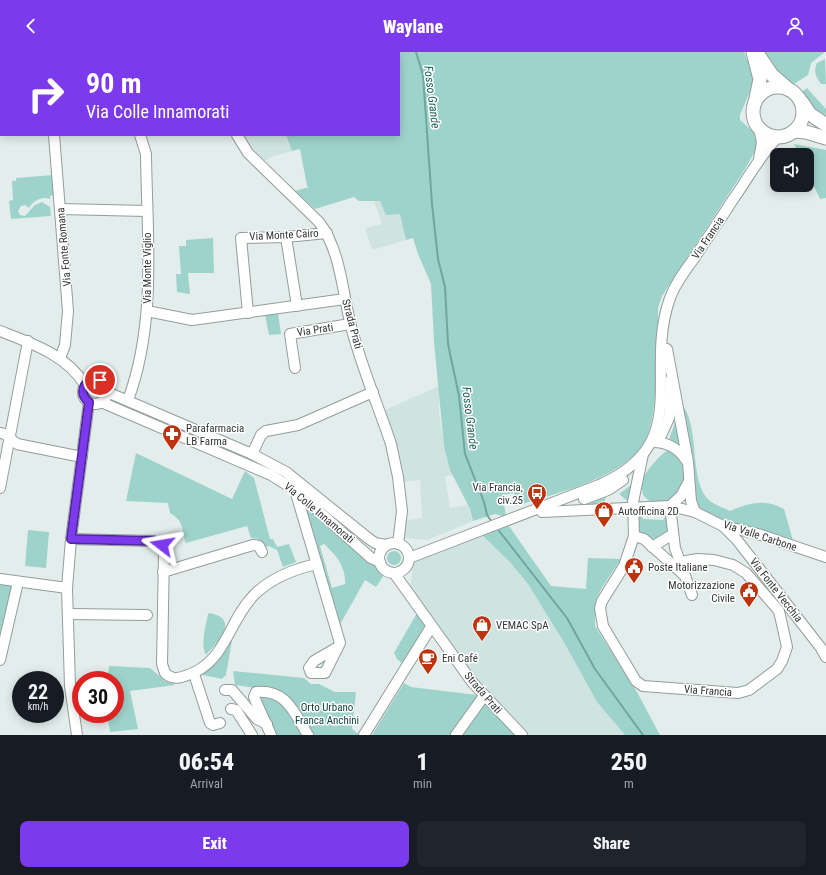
<!DOCTYPE html>
<html lang="en">
<head>
<meta charset="utf-8">
<style>
  body { margin:0; font-family:"Roboto Condensed",sans-serif; background:#20242c; color:#f1f3f6; height:100vh; display:flex; flex-direction:column; font-size:15px; white-space:nowrap }
  * { box-sizing:border-box; margin:0 }
  p { font-size:13px; color:#9ea1a6 }
  .icon { flex:none; width:22px; height:22px; fill:none; stroke:currentColor; stroke-width:2; stroke-linecap:round; stroke-linejoin:round }
  .map { position:relative; height:683px; overflow:hidden }
  .drawer { display:flex; flex-direction:column; background:#171b24; flex:1 }
  .drawer>* { flex:none }
  .hud { position:absolute; left:0px; top:0px; width:400px; height:84px; box-shadow:0 2px 10px #0003; background:#7c3aed; color:#fff; overflow:hidden }
  .tools { position:absolute; left:770px; top:96px; display:grid; gap:8px }
  .tools a { display:grid; place-items:center; width:44px; height:44px; border-radius:8px; background:#171b24; box-shadow:0 2px 10px #0003; font-size:20px }
  .speed { position:absolute; left:12px; top:619px; display:flex; gap:8px; font-size:20px; font-weight:700; text-align:center }
  .speed>* { display:grid; place-content:center; width:52px; height:52px; border-radius:50%; background:#171b24; box-shadow:0 2px 10px #0003; line-height:1 }
  .speed small { font-size:10px; font-weight:400 }
  .speed .limit { border:6px solid #d22; background:#fff; color:#111 }
  .pin { position:absolute; display:grid; place-items:center; width:34px; height:34px; color:#fff; margin:-17px; border:2px solid #fff; border-radius:50%; box-shadow:0 1px 4px #0007 }
  .me { position:absolute; width:44px; margin:-22px; rotate:284deg; stroke-linejoin:round; filter:drop-shadow(0 0 3px #0008) }
  .turn { display:flex; align-items:center; gap:14px; height:84px; padding:0 20px; font-size:18px }
  .turn .icon { width:52px; height:52px; stroke-width:2.5 }
  .turn b { display:block; font-size:28px; line-height:34px }
  .eta { display:flex; justify-content:space-evenly; align-items:center; height:68px; text-align:center }
  .eta b { font-size:24px; font-weight:800; line-height:28px }
  .cta { display:flex; gap:8px; margin-top:auto; padding:8px 20px }
  .cta a { flex:1; height:46px; border-radius:8px; background:#7c3aed; color:#fff; font-size:16px; font-weight:800; line-height:46px; text-align:center }
  .cta a+a { background:#20242c; color:#f1f3f6 }
  header { display:flex; justify-content:space-between; align-items:center; height:52px; padding:0 20px; background:#7c3aed; color:#fff; font-size:18px; font-weight:800 }
  .map>svg:first-child { display:block }
  .built { fill:#cfe3e0 }
  .green { fill:#9ed3cb; fill-rule:evenodd }
  .lines { fill:none; stroke-linecap:round; stroke-linejoin:round }
  .stream { stroke:#71a69f; stroke-width:2 }
  .minor-casing { stroke:#939d9b; stroke-width:12 }
  .major-casing { stroke:#939d9b; stroke-width:15 }
  .minor { stroke:#fff; stroke-width:10 }
  .major { stroke:#fff; stroke-width:13 }
  .route-casing { stroke:#51269a; stroke-width:10 }
  .route { stroke:#7c3aed; stroke-width:7 }
  .labels { text-anchor:middle; dominant-baseline:central; stroke-width:3; stroke-linejoin:round; paint-order:stroke }
  .street-label { font-size:11px; fill:#313534; stroke:#fff }
  .poi-label { font-size:11px; fill:#313534; stroke:#fff; text-anchor:start }
  .park-label { font-size:11px; fill:#11423d; stroke:#fff }
  .water-label { font-size:12px; font-style:italic; fill:#176058; stroke:#fff }
</style>
</head>
<body>
<header><svg class="icon" aria-label="back" viewBox="0 0 24 24"><path d="M15 5l-7 7 7 7"/></svg>Waylane<svg class="icon" aria-label="person" viewBox="0 0 24 24"><circle cx="12" cy="8" r="4"/><path d="M4 21q1-7 8-7t8 7"/></svg></header>
<div class="map">
<svg width="826" height="683" viewBox="0 0 826 683">
  <rect width="100%" height="100%" fill="#e3eeec"/>
  <g class="built">
    <path d="M244 83H286L292 99 271 105 262 110Z"/>
    <path d="M374 149H380L400 161 406 188 372 198 365 176 382 172Z"/>
    <path d="M439 334V359L444 394 453 423 445 424 450 456 468 453 473 469 427 488 401 486 404 469 422 466 420 428 403 430 400 408 383 359Z"/>
    <path d="M482 483 509 509 528 532 565 592 597 650 625 683H526L484 638 410 536 414 509Z"/>
  </g>
  <g class="green">
    <path d="M219 0H298L299 1H219Z"/>
    <path d="M370 0H744L755 27 740 63V68L757 83 759 92 745 117 662 244 658 256C658 286 659 367 644 391 623 426 554 442 516 454L514 441 503 443 506 465 495 462 473 469 470 457 450 418 444 394 434 290 431 232 418 202 413 186 406 188 400 162 386 163 380 149H359L354 145 315 157 295 139 309 135 307 134 300 97 292 99 286 83H399V1Z"/>
    <path d="M762 0H825L811 11 808 23 791 34 781 27Z"/>
    <path d="M825 7 826 32H821C816 25 813 20 817 11Z"/>
    <path d="M807 36 826 57V67L817 61 802 44V40Z"/>
    <path d="M794 92 826 98V146L820 147 807 119V103H800Z"/>
    <path d="M53 123 54 143 50 144V147C42 144 33 149 29 156L25 153 21 154 18 159 20 163 25 164 35 153 42 150 50 155 51 164 11 167 9 149 13 148 12 129H16V126Z"/>
    <path d="M213 186 214 221H188L190 242 177 240 176 222H181L179 194H186V188Z"/>
    <path d="M278 261 281 282 269 283 265 263Z"/>
    <path d="M680 350C702 373 687 430 710 449 715 453 724 456 730 459 748 451 766 446 784 457L794 492 724 471 695 460Z"/>
    <path d="M676 368 682 395 669 387Z"/>
    <path d="M670 397C674 401 681 405 683 410 693 436 663 467 643 443 642 438 641 432 643 427 645 420 663 399 670 397Z"/>
    <path d="M136 401 232 447 245 419 254 426 270 487H273L277 495 289 492 296 510 283 515 277 498 269 494 263 496 258 487 251 486 247 474 186 491C180 476 186 471 170 461L168 451 126 449Z"/>
    <path d="M631 433 632 434 630 451 619 442Z"/>
    <path d="M606 445 604 452H588Z"/>
    <path d="M301 446C314 458 375 519 386 520L376 535 365 528 338 576ZM324 492C337 504 346 515 345 532L332 536 320 494Z"/>
    <path d="M639 463H641L643 467 663 468 667 463 668 481 661 486 649 487 639 479Z"/>
    <path d="M504 474H509L551 534 586 537 588 506 621 507 601 537 595 550V574L637 640 660 683H625L597 650 565 592 528 532 509 509 482 483Z"/>
    <path d="M28 478 49 480 46 516 25 514Z"/>
    <circle cx="394" cy="506" r="7"/>
    <path d="M0 529 13 530 0 581Z"/>
    <path d="M210 561C241 568 217 591 206 603 200 592 206 574 208 562Z"/>
    <path d="M417 561 425 573 403 612 397 607 394 601Z"/>
    <path d="M228 588H232L226 623 222 627 203 623 200 618Z"/>
    <path d="M109 614 150 616 165 629 175 633 130 639 138 677 110 680 107 662H115V628H108Z"/>
    <path d="M233 619 304 626 311 632H319L335 640H356L352 677 360 683H314L289 645C273 637 253 636 235 633Z"/>
    <path d="M404 631 411 635 477 643 515 683H372Z"/>
    <path d="M263 642 281 648 304 683H276L257 644Z"/>
  </g>
  <g class="lines">
    <g class="stream">
      <path d="M416 0 423 23 432 152 438 207 445 235 448 292 459 344 465 402 484 450 487 463 492 470"/>
      <path d="M496 475 567 566 595 617 643 683"/>
    </g>
    <defs>
      <g id="minor">
        <path d="M50 0V1"/>
        <path d="M93 0V1"/>
        <path d="M208 0V1"/>
        <path d="M54 83 68 259 65 293 60 306"/>
        <path d="M237 83 248 101 319 170C341 199 342 239 351 274 361 314 378 353 391 392L398 425 402 459 398 492"/>
        <path d="M759 107 762 90 759 76"/>
        <path d="M60 157 147 159"/>
        <path d="M286 185 297 254"/>
        <path d="M147 259 192 268 345 247"/>
        <path d="M248 261 241 186 286 185 327 181"/>
        <path d="M0 279C31 291 67 303 85 333"/>
        <path d="M667 297 688 410 691 449 695 460"/>
        <path d="M295 316 290 282 350 272"/>
        <circle cx="95" cy="340" r="12"/>
        <path d="M107 340 252 402 286 420 368 486 375 491 386 493"/>
        <path d="M128 348C157 270 147 183 146 102L140 83"/>
        <path d="M101 350 271 423 295 438 371 506 380 510"/>
        <path d="M0 381 5 382 17 392 82 405"/>
        <path d="M659 388 669 366 671 327"/>
        <path d="M653 390C667 390 679 397 686 408"/>
        <path d="M252 402 261 383 266 379 298 373 373 340"/>
        <path d="M643 402 633 450 634 484 624 514 602 549 600 556 603 574 636 629 643 634 738 641 749 638 777 617 782 609 787 595 779 559 746 521 733 513 714 508 698 507 680 510"/>
        <path d="M0 436 28 289"/>
        <path d="M295 438 340 591 325 621H311L309 616 314 609 338 595"/>
        <path d="M584 447 608 438 623 428"/>
        <path d="M670 454 675 496 692 543"/>
        <path d="M670 454 681 444 689 429"/>
        <path d="M542 460 670 454 695 460 723 474 758 482 826 505"/>
        <path d="M723 474 737 488 821 596 826 605"/>
        <path d="M634 484 644 487 684 523"/>
        <path d="M71 487 154 489 162 493 164 501 162 612 165 621C171 627 177 627 185 624 226 612 228 569 254 543 271 526 294 517 317 512"/>
        <circle cx="394" cy="506" r="15"/>
        <path d="M652 495 673 482"/>
        <path d="M409 506 599 433C694 392 644 323 669 249 674 233 685 219 695 205 707 186 720 168 732 149 747 128 760 103 778 85"/>
        <path d="M163 520 253 493 259 494 262 500"/>
        <path d="M394 521 472 630 522 683"/>
        <path d="M0 527 67 536"/>
        <path d="M68 562 147 563"/>
        <path d="M0 608 18 530"/>
        <path d="M194 622 210 671 213 673 220 671"/>
        <path d="M225 638H232L257 667 267 672"/>
        <path d="M231 657 236 658 252 683"/>
        <path d="M77 683 70 634 67 536 71 487 89 350"/>
        <path d="M271 683 254 645 256 640C287 637 294 661 308 683"/>
        <path d="M364 683 431 575"/>
        <path d="M456 683 484 644"/>
      </g>
      <g id="major">
        <path d="M753 0 760 27 756 46"/>
        <path d="M759 4 772 23 788 37"/>
        <circle cx="778" cy="60" r="25"/>
        <path d="M802 50 810 62 826 73"/>
        <path d="M794 79 806 80 826 86"/>
      </g>
    </defs>
    <use href="#minor" class="minor-casing"/>
    <use href="#major" class="major-casing"/>
    <use href="#minor" class="minor"/>
    <use href="#major" class="major"/>
  </g>
  <g class="lines">
    <defs>
      <path id="route" d="M100 328H90C82 334 80 343 89 350L71 487 154 489 162 493"/>
    </defs>
    <use href="#route" class="route-casing"/>
    <use href="#route" class="route"/>
  </g>
  <defs>
    <symbol id="pharmacy-pin" viewBox="-11 -11 22 30"><path d="M0 17L-7.5 6A9.5 9.5 0 1 1 7.5 6Z" fill="#be340f" stroke="#fff"/><path d="M-2-6h4v4h4v4h-4v4h-4v-4h-4v-4h4Z" fill="#fff"/></symbol>
    <symbol id="bus-pin" viewBox="-11 -11 22 30"><path d="M0 17L-7.5 6A9.5 9.5 0 1 1 7.5 6Z" fill="#be340f" stroke="#fff"/><path d="M-5-6H5V4H4V6H2V4H-2V6H-4V4H-5ZM-3.5-4V0h7V-4ZM-3.5 1.2v1.5H-2V1.2ZM2 1.2v1.5H3.5V1.2Z" fill="#fff"/></symbol>
    <symbol id="shop-pin" viewBox="-11 -11 22 30"><path d="M0 17L-7.5 6A9.5 9.5 0 1 1 7.5 6Z" fill="#be340f" stroke="#fff"/><path d="M-5-2.5h2.3a2.7 3.5 0 0 1 5.4 0H5L5.5 6h-11ZM-1.5-2.5h3a1.5 2.3 0 0 0-3 0Z" fill="#fff"/></symbol>
    <symbol id="civic-pin" viewBox="-11 -11 22 30"><path d="M0 17L-7.5 6A9.5 9.5 0 1 1 7.5 6Z" fill="#be340f" stroke="#fff"/><path d="M-.6-6.5H3V-4.5H.6V-3L4-1V1h2V6H-6V1h2V-1L-.6-3ZM-1.2 2.5V6h2.4V2.5Z" fill="#fff"/></symbol>
    <symbol id="cafe-pin" viewBox="-11 -11 22 30"><path d="M0 17L-7.5 6A9.5 9.5 0 1 1 7.5 6Z" fill="#be340f" stroke="#fff"/><path d="M-5.5-4.5H6V0H3Q3 3.5 0 3.5H-2.5Q-5.5 3.5-5.5 0ZM3-3.2v2h1.7v-2ZM-6 4.5H4V6H-6Z" fill="#fff"/></symbol>
  </defs>
  <g fill-rule="evenodd">
    <use href="#pharmacy-pin" x="161" y="371" width="22" height="30"/>
    <use href="#bus-pin" x="526" y="430" width="22" height="30"/>
    <use href="#shop-pin" x="593" y="448" width="22" height="30"/>
    <use href="#civic-pin" x="623" y="504" width="22" height="30"/>
    <use href="#civic-pin" x="738" y="528" width="22" height="30"/>
    <use href="#shop-pin" x="471" y="562" width="22" height="30"/>
    <use href="#cafe-pin" x="417" y="595" width="22" height="30"/>
  </g>
  <g class="labels">
    <g class="street-label">
      <text transform="translate(284 183) rotate(-3)">Via Monte Cairo</text>
      <text transform="translate(708 186) rotate(-56)">Via Francia</text>
      <text transform="translate(64 195) rotate(-95)">Via Fonte Romana</text>
      <text transform="translate(147 216) rotate(-90)">Via Monte Viglio</text>
      <text transform="translate(352 272) rotate(75)">Strada Prati</text>
      <text transform="translate(315 278) rotate(-9)">Via Prati</text>
      <text transform="translate(319 461) rotate(40)">Via Colle Innamorati</text>
      <text transform="translate(760 484) rotate(18)">Via Valle Carbone</text>
      <text transform="translate(776 538) rotate(52)">Via Fonte Vecchia</text>
      <text transform="translate(708 639) rotate(4)">Via Francia</text>
      <text transform="translate(483 641) rotate(49)">Strada Prati</text>
    </g>
    <g class="poi-label">
      <text x="186" y="376">Parafarmacia<tspan x="186" dy="13">LB Farma</tspan></text>
      <text x="523" y="435" text-anchor="end">Via Francia,<tspan x="523" dy="13">civ.25</tspan></text>
      <text x="618" y="459">Autofficina 2D</text>
      <text x="648" y="515">Poste Italiane</text>
      <text x="735" y="533" text-anchor="end">Motorizzazione<tspan x="735" dy="13">Civile</tspan></text>
      <text x="496" y="573">VEMAC SpA</text>
      <text x="442" y="606">Eni Café</text>
    </g>
    <g class="park-label">
      <text x="327" y="655">Orto Urbano<tspan x="327" dy="13">Franca Anchini</tspan></text>
    </g>
    <g class="water-label">
      <text transform="translate(432 45) rotate(83)">Fosso Grande</text>
      <text transform="translate(470 366) rotate(83)">Fosso Grande</text>
    </g>
  </g>
</svg>
<div class="tools">
<a><svg class="icon" aria-label="sound" viewBox="0 0 24 24"><path d="M4 9h4l5-4v14l-5-4H4zM17 9q2 3 0 6"/></svg></a>
</div>
<div class="speed"><div>22<small>km/h</small></div><div class="limit">30</div></div>
<div class="pin" style="left:100px;top:328px;background:#d93025"><svg class="icon" aria-label="arrive" viewBox="0 0 24 24"><path d="M6 21V4h12l-3 4 3 4H6"/></svg></div>
<svg class="me" style="left:162px;top:493px" viewBox="-20 -20 40 40"><path d="M0-17L14 15 0 8-14 15z" fill="#7c3aed" stroke="#fff" stroke-width="4"/></svg>
<div class="hud">
<div class="turn"><svg class="icon" aria-label="right" viewBox="0 0 24 24"><path d="M7 20v-9h11M14 6l5 5-5 5"/></svg><div><b>90 m</b>Via Colle Innamorati</div></div>
</div>
</div>
<section class="drawer">
<div class="eta">
<div><b>06:54</b><p>Arrival</p></div>
<div><b>1</b><p>min</p></div>
<div><b>250</b><p>m</p></div>
</div>
<div class="cta"><a>Exit</a><a>Share</a></div>
</section>
</body>
</html>
